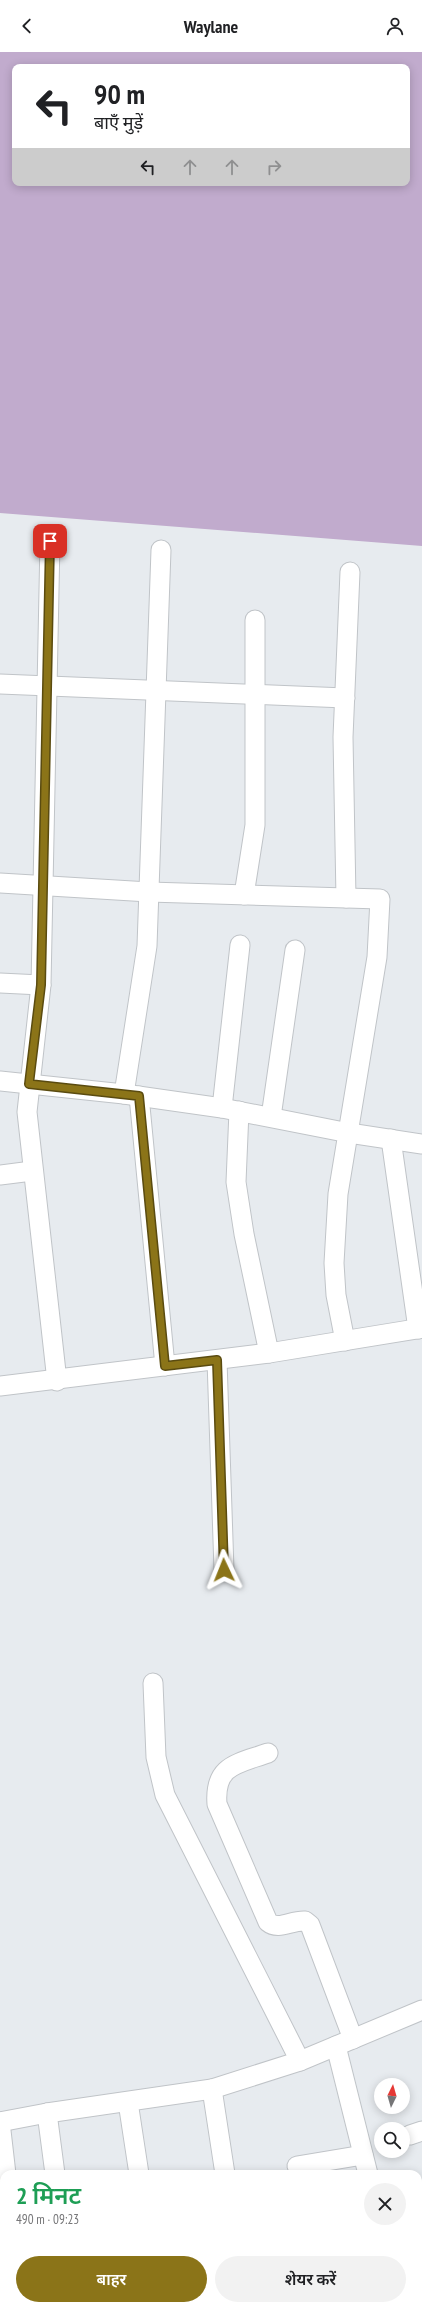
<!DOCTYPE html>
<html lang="hi">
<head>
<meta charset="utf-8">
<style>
  body { margin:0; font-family:"PT Sans Narrow","Noto Sans Devanagari",sans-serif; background:#f2f2f2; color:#202124; height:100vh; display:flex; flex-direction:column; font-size:15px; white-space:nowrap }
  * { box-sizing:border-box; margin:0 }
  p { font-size:13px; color:#757577 }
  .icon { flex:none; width:22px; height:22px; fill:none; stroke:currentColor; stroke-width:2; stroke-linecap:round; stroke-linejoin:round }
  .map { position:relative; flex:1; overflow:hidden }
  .panel { position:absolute; left:0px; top:2118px; width:422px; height:140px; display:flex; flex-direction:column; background:#fff; border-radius:12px 12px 0 0; box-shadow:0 2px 10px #0003 }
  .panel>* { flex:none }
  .banner { position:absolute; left:12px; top:12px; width:398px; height:122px; border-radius:8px; box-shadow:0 2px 10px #0003; background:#fff; color:#202124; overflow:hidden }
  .needle { width:26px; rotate:5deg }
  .tools { position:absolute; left:374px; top:2026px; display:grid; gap:8px }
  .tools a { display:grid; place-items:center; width:36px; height:36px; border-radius:50%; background:#fff; box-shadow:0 2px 10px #0003; font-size:20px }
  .pin { position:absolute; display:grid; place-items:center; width:34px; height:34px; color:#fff; margin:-17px; border-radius:8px; box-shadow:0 2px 6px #0006 }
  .me { position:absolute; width:44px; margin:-22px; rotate:358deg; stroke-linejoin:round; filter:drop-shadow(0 0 3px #0008) }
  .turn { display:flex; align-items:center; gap:14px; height:84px; padding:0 16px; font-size:18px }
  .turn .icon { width:52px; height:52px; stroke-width:2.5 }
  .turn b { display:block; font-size:28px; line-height:34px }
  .lanes { display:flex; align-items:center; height:38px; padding:0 16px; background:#0003; justify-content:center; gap:20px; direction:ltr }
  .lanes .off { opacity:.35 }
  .round { display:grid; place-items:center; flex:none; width:42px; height:42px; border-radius:21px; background:#f2f2f2 }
  .overview { display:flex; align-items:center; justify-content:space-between; height:68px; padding:0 16px }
  h1 { font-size:24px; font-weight:600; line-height:30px; color:#1e9e55 }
  .cta { display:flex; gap:8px; margin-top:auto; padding:8px 16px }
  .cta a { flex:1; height:46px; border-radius:24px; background:#8b7418; color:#fff; font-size:16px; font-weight:600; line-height:46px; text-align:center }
  .cta a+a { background:#f2f2f2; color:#202124 }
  header { display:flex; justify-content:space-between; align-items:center; height:52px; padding:0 16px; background:#fff; font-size:18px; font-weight:600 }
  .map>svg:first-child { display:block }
  .forest { fill:#c1abcd; fill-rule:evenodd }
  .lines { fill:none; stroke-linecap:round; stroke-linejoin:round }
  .minor-casing { stroke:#c0c4c8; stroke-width:21 }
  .minor { stroke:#fff; stroke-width:19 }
  .route-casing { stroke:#5a4b10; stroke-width:10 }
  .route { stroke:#8b7418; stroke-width:7 }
</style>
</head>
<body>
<header><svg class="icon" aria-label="back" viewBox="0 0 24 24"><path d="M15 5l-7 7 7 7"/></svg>Waylane<svg class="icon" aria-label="person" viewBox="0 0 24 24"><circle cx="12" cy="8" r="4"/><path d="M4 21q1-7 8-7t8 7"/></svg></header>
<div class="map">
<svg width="422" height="2258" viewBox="0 0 422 2258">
  <rect width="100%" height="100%" fill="#e7ebef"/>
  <path class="forest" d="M0 0H422V494L0 461ZM15 15H407V131H15Z"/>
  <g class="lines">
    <defs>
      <g id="minor">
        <path d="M50 489 41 933 27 1060 57 1329"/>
        <path d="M0 632 345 646"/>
        <path d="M0 831 149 840 380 847 377 905 338 1142 334 1211 336 1243 345 1289"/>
        <path d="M244 843 255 773V568"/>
        <path d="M346 846 343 685 350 520"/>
        <path d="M0 931 41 933"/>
        <path d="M0 1029 124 1042 222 1056 349 1081 422 1092"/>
        <path d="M124 1042 147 894 161 498"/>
        <path d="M139 1044 165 1314"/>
        <path d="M222 1056 240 893"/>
        <path d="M239 1059 236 1130 244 1182 269 1301"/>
        <path d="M271 1065 295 898"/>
        <path d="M391 1087 418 1277"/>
        <path d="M0 1123 32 1119"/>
        <path d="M217 1308 224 1518"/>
        <path d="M0 1334 269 1301 422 1276"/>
        <path d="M153 1631 156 1705 165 1743 300 2009"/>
        <path d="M268 1701C237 1712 214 1713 217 1752L268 1870C279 1879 291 1868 305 1869L310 1873 353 1987"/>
        <path d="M336 1994 368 2122"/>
        <path d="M212 2037 225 2122"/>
        <path d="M128 2050 139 2122"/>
        <path d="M47 2061 55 2122"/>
        <path d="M0 2070 47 2061 212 2037 300 2009 422 1958"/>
        <path d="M0 2070 6 2122"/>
        <path d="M410 2083 422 2079"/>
        <path d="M297 2114 363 2103"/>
        <path d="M418 2193 422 2192"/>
        <path d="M28 2254 29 2258"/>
        <path d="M75 2254 76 2258"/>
        <path d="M161 2254 162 2258"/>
        <path d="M243 2254 244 2258"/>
        <path d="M401 2254 402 2258"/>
        <path d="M115 2258 136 2254"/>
      </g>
    </defs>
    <use href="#minor" class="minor-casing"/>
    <use href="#minor" class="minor"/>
  </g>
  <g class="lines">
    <defs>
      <path id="route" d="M50 489 41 933 29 1032 139 1044 165 1314 217 1308 224 1518"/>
    </defs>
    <use href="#route" class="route-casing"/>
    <use href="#route" class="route"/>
  </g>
</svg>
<div class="tools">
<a><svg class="needle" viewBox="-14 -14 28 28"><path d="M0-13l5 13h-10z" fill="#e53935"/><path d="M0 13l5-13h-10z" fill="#757577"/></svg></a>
<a><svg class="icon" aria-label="search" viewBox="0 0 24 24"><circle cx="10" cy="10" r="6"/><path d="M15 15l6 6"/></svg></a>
</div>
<div class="pin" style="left:50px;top:489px;background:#d93025"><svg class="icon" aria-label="arrive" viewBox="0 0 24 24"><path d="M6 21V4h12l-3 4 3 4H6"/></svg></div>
<svg class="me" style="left:224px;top:1518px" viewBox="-20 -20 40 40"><path d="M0-17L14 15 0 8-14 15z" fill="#8b7418" stroke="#fff" stroke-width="4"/></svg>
<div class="banner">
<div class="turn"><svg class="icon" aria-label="left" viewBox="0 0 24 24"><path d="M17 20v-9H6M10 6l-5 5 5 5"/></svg><div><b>90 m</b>बाएँ मुड़ें</div></div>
<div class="lanes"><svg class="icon" aria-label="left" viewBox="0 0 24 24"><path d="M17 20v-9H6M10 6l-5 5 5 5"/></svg><svg class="icon off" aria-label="ahead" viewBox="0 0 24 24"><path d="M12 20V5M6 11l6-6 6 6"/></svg><svg class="icon off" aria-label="ahead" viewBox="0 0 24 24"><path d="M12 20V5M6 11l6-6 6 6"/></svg><svg class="icon off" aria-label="right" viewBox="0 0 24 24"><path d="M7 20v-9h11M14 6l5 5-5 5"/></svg></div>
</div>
<section class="panel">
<div class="overview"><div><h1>2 मिनट</h1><p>490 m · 09:23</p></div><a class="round"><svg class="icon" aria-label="close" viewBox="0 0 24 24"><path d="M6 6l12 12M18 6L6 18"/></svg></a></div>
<div class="cta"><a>बाहर</a><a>शेयर करें</a></div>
</section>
</div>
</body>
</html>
